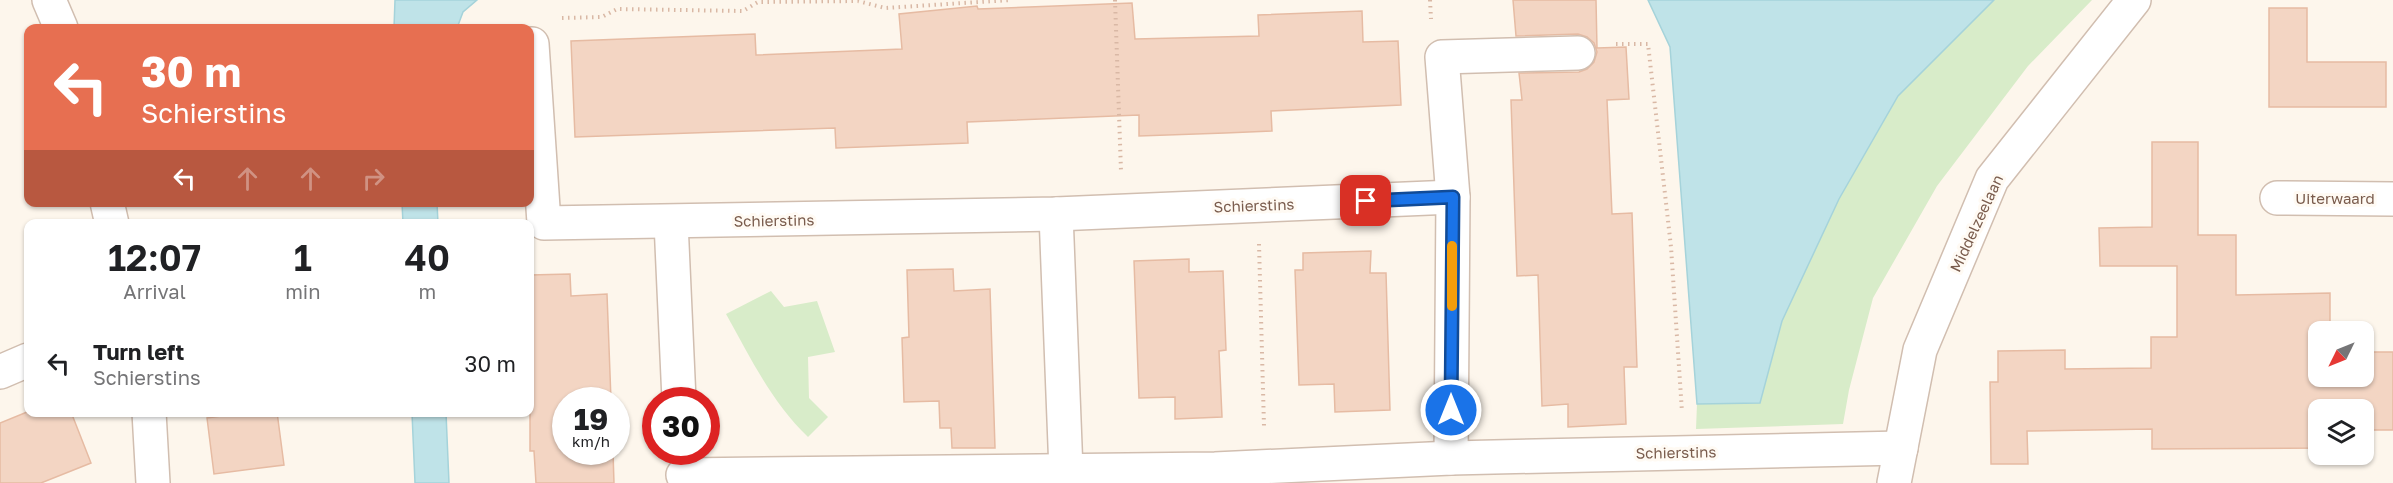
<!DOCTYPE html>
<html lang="en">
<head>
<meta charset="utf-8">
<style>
  body { margin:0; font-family:"Golos Text",sans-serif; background:#f2f2f2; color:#202124; height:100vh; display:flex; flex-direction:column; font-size:22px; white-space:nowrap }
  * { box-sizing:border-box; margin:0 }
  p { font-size:20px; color:#757577 }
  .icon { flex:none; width:33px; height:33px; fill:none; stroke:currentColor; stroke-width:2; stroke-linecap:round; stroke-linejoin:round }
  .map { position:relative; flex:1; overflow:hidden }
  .side { position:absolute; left:24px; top:219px; width:510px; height:198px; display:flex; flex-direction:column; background:#fff; border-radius:12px; box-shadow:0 2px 4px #0004 }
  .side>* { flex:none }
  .top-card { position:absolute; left:24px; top:24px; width:510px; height:183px; border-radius:12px; box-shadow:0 2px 4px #0004; background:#e76f51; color:#fff; overflow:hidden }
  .needle { width:39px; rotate:227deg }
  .tools { position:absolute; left:2308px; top:321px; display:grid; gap:12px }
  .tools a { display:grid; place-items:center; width:66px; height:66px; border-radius:12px; background:#fff; box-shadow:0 2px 4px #0004; font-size:30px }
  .speed { position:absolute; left:552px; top:387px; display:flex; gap:12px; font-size:30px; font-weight:700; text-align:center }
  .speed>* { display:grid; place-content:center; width:78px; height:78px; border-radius:50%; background:#fff; box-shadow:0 2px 4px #0004; line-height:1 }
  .speed small { font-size:15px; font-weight:400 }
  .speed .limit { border:9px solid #d22; background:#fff; color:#111 }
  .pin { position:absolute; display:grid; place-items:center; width:51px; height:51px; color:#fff; margin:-26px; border-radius:12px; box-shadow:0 3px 9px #0006 }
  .me { position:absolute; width:66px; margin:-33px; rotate:0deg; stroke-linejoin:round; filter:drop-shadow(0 0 4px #0008) }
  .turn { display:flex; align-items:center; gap:21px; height:126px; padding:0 18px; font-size:27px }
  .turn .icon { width:78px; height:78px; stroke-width:2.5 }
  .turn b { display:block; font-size:42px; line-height:51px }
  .lanes { display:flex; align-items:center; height:57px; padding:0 18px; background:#0003; justify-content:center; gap:30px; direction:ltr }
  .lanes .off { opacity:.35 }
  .eta { display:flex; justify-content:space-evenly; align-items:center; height:102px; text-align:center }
  .eta b { font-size:36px; font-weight:600; line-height:42px }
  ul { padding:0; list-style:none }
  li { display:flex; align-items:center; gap:18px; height:84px; padding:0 18px }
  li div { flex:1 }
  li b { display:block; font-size:22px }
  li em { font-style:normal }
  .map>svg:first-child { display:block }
  .green { fill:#d8ecc9 }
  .water { fill:#bfe3e8; stroke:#a5d3da; stroke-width:1.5 }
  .building { fill:#f3d5c3; stroke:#e6bba3; stroke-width:1.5; fill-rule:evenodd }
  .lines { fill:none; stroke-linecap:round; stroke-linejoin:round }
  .minor-casing { stroke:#d1beb0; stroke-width:36 }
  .path { stroke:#d9b8a5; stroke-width:4; stroke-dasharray:1.5 4.5; stroke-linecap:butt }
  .minor { stroke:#fff; stroke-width:33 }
  .route-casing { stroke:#114b97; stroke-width:15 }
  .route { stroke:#1a73e8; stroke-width:10 }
  .slow { stroke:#f59e0b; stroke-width:10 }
  .labels { text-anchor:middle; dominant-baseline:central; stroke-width:6; stroke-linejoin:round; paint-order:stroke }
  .street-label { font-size:15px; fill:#7a5c4d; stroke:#fffaf3 }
</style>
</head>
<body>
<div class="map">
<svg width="2393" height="483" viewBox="0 0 2393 483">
  <rect width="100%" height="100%" fill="#fdf6ec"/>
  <g class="green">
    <path d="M1994 0H2092L2028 66 1937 186 1873 298 1849 390 1843 424 1696 429 1697 404 1760 403 1782 321 1839 199 1898 96Z"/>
    <path d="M771 291 784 307 817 301 835 352 808 357 809 398 828 417 808 437C772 403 750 357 726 314Z"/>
  </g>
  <g class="water">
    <path d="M395 0H477L463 12 457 28H394Z"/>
    <path d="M1648 0H1994L1898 96 1839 199 1782 321 1760 403 1697 404 1670 47Z"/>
    <path d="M402 203H437L438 223H403Z"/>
    <path d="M412 413H446L449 483H415Z"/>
  </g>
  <g class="building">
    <path d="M1513 0H1596L1597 48 1626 47 1629 99 1607 100 1612 214 1632 213 1637 367H1624L1626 424 1568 427V404L1542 406 1538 275 1517 276 1511 100H1522L1519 73 1579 72 1587 69 1594 62 1597 52 1594 43 1587 37 1578 34 1516 36Z"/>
    <path d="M1132 3 1135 39 1259 36 1258 15 1362 11 1363 42 1398 41 1401 105 1271 111 1272 131 1225 133 1139 136V115L967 122 968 143 836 148 835 128 575 137 571 41 755 34 756 55 902 49 899 14 977 6 978 9Z"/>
    <path d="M2269 8H2307V62H2386V107H2269Z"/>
    <path d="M2152 142H2198V235H2236V295L2330 293V331H2373V352H2393V430H2364V410H2319V448L2152 449V429L2027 431 2028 464H1991L1990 382H1998V351L2065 350V369L2151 368V337H2177V266H2100L2099 228 2152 227ZM2319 332H2364V376H2319Z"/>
    <path d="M1371 251 1370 273H1386L1390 410 1335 412 1334 384 1299 385 1295 270H1303V253Z"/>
    <path d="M1189 259V272L1223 271 1226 350 1219 351 1222 417 1175 419V397L1139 398 1134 261Z"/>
    <path d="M953 269 954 291 990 289 995 448H952L951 428H940L939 401 904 402 902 338 909 337 907 270Z"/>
    <path d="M570 274 571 296 607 294 611 400H566V452H613L614 483H536L534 451H530V275Z"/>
    <path d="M27 412H71L91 463 41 483H0V423Z"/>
    <path d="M249 412H277L284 465 214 474 207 418Z"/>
  </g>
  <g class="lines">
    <defs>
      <g id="minor">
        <path d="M49 0 61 28"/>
        <path d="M532 44 544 223 1056 214 1453 197"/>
        <path d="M2277 198 2393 199"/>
        <path d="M107 202 112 224"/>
        <path d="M1056 214 1066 471"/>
        <path d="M671 222 679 400"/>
        <path d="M0 372 28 360"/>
        <path d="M149 412 153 483"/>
        <path d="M1451 458 1453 197 1442 57 1578 53"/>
        <path d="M683 475 1215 469 1451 458 1901 448"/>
        <path d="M1894 483 1920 350 1992 179 2134 0"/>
      </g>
    </defs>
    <use href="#minor" class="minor-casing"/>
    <g class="path">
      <path d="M1115 0 1121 171"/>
      <path d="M1430 0 1431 19"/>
      <path d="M562 18 602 17 617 9 743 11 758 2 858 1 885 8 1011 0"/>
      <path d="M1616 44H1648L1671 247 1682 412"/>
      <path d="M1259 244 1264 426"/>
    </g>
    <use href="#minor" class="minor"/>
  </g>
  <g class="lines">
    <defs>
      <path id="route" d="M1366 201 1453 197 1451 410"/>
    </defs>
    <use href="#route" class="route-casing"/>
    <use href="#route" class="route"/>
    <path class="slow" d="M1452 306V246"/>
  </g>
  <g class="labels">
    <g class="street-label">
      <text x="2335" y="198">Uiterwaard</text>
      <text transform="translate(1254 205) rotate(-2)">Schierstins</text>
      <text transform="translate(774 220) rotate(-1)">Schierstins</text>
      <text transform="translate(1976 223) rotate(-65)">Middelzeelaan</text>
      <text transform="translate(1676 452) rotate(-1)">Schierstins</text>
    </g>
  </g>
</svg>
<div class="tools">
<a><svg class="needle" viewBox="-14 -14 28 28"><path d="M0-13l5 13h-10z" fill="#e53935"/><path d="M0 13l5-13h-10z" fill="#757577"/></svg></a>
<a><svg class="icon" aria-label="layers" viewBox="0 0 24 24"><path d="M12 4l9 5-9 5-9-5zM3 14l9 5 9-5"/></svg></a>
</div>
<div class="speed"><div>19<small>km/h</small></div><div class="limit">30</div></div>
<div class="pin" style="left:1366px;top:201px;background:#d93025"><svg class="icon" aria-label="arrive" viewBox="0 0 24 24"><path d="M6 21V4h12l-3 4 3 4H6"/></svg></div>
<svg class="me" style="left:1451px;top:410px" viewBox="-20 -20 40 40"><circle r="17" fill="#1a73e8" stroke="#fff" stroke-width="3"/><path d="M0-11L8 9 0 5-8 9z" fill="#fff"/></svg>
<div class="top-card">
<div class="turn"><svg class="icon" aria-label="left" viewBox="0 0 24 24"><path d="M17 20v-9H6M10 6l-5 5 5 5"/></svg><div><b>30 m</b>Schierstins</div></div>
<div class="lanes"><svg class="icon" aria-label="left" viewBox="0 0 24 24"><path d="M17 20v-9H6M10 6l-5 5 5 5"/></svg><svg class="icon off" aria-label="ahead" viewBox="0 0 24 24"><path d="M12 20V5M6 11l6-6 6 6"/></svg><svg class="icon off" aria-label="ahead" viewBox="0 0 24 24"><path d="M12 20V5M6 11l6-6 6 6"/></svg><svg class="icon off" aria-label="right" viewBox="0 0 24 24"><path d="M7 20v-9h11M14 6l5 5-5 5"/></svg></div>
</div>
<section class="side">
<div class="eta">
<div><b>12:07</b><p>Arrival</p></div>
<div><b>1</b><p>min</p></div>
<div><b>40</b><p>m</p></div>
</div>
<ul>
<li><svg class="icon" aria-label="left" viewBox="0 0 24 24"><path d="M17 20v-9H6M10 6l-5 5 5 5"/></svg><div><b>Turn left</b><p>Schierstins</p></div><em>30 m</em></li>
</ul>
</section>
</div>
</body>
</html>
